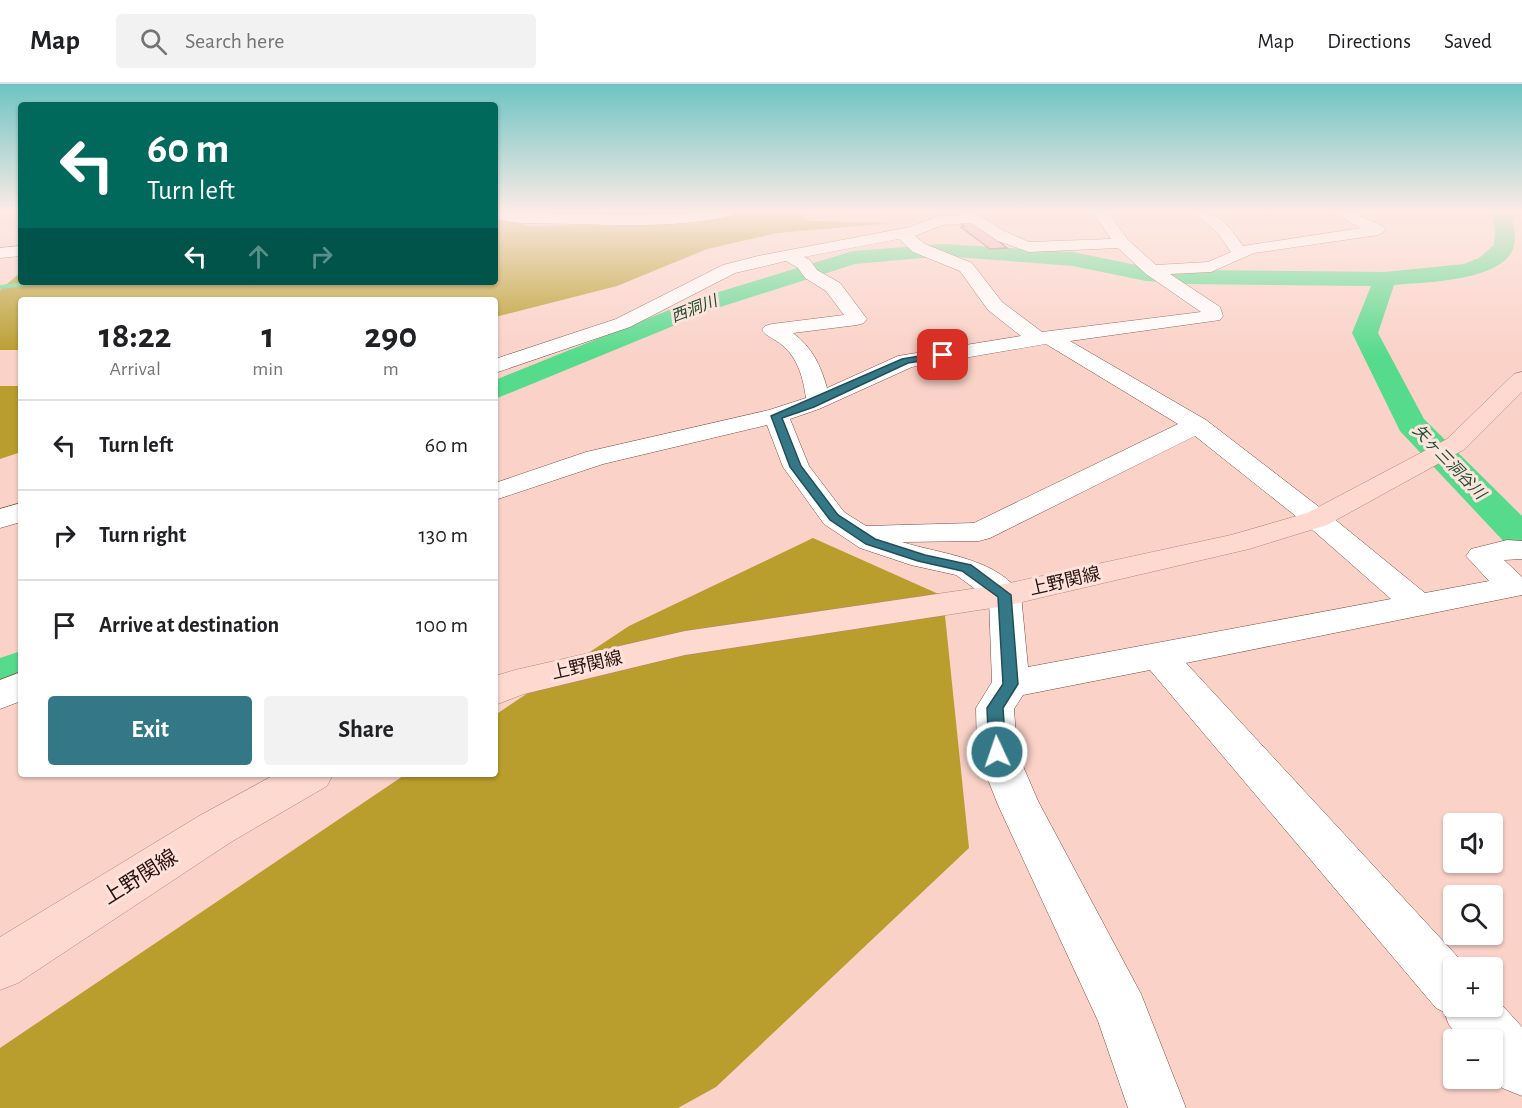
<!DOCTYPE html>
<html lang="en">
<head>
<meta charset="utf-8">
<style>
  body { margin:0; font-family:"Alegreya Sans","Noto Sans JP",sans-serif; background:#f2f2f2; color:#202124; height:100vh; display:flex; flex-direction:column; font-size:22px; white-space:nowrap }
  * { box-sizing:border-box; margin:0 }
  p { font-size:20px; color:#757577 }
  .icon { flex:none; width:33px; height:33px; fill:none; stroke:currentColor; stroke-width:2; stroke-linecap:round; stroke-linejoin:round }
  .map { position:relative; flex:1; overflow:hidden }
  .details { position:absolute; left:18px; top:213px; width:480px; height:480px; display:flex; flex-direction:column; background:#fff; border-radius:6px; box-shadow:0 2px 4px #0004 }
  .details>* { flex:none }
  .guide { position:absolute; left:18px; top:18px; width:480px; height:183px; border-radius:6px; box-shadow:0 2px 4px #0004; background:#00695c; color:#fff; overflow:hidden }
  .fabs { position:absolute; left:1443px; top:729px; display:grid; gap:12px }
  .fabs a { display:grid; place-items:center; width:60px; height:60px; border-radius:6px; background:#fff; box-shadow:0 2px 4px #0004; font-size:30px }
  .pin { position:absolute; display:grid; place-items:center; width:51px; height:51px; color:#fff; margin:-26px; border-radius:12px; box-shadow:0 3px 9px #0006 }
  .me { position:absolute; width:66px; margin:-33px; rotate:357deg; stroke-linejoin:round; filter:drop-shadow(0 0 4px #0008) }
  .turn { display:flex; align-items:center; gap:21px; height:126px; padding:0 30px; font-size:27px }
  .turn .icon { width:78px; height:78px; stroke-width:2.5 }
  .turn b { display:block; font-size:42px; line-height:51px }
  .lanes { display:flex; align-items:center; height:57px; padding:0 30px; background:#0003; justify-content:center; gap:30px; direction:ltr }
  .lanes .off { opacity:.35 }
  .eta { display:flex; justify-content:space-evenly; align-items:center; height:102px; text-align:center }
  .eta b { font-size:36px; font-weight:700; line-height:42px }
  .action { display:flex; gap:12px; margin-top:auto; padding:12px 30px }
  .action a { flex:1; height:69px; border-radius:6px; background:#347887; color:#fff; font-size:24px; font-weight:700; line-height:69px; text-align:center }
  .action a+a { background:#f2f2f2; color:#202124 }
  ul { padding:0; list-style:none }
  li { display:flex; align-items:center; gap:18px; height:90px; padding:0 30px; border-top:2px solid #e0e0e0 }
  li div { flex:1 }
  li b { display:block; font-size:22px }
  li em { font-style:normal }
  header { display:flex; align-items:center; gap:36px; box-sizing:border-box; height:84px; padding:0 30px; background:#fff; border-bottom:2px solid #e0e0e0 }
  header strong { font-size:28px }
  nav { display:flex; gap:33px; margin-inline-start:auto; font-size:21px }
  .search { width:420px; height:54px; background:#f2f2f2; display:flex; align-items:center; gap:15px; box-sizing:border-box; padding:0 21px; border-radius:6px; color:#757577; font-size:22px }
  .map>svg:first-child { display:block }
  .forest { fill:#b99d2d }
  .lines { fill:none; stroke-linecap:round; stroke-linejoin:round }
  .stream { stroke:#56db8c; stroke-width:4 }
  .river { fill:#56db8c; fill-rule:evenodd }
  .building { fill:#f1aeb3; stroke:#a06368; stroke-width:1.5 }
  .minor-casing { stroke:#7e473a; stroke-width:1 }
  .major-casing { stroke:#b48377; stroke-width:1 }
  .minor { fill:#fff; fill-rule:evenodd }
  .major { fill:#fed9cf; fill-rule:evenodd }
  .route { fill:#347887; stroke:#224e58; stroke-width:1.5 }
  .labels { text-anchor:middle; dominant-baseline:central; stroke-width:6; stroke-linejoin:round; paint-order:stroke }
  .far-water-label { font-size:16px; font-style:italic; fill:#1a4e2f; stroke:#fee3dc }
  .street-label { font-size:18px; fill:#2a130e; stroke:#fee3dc }
  .near-street-label { font-size:21px; fill:#2a130e; stroke:#fee3dc }
</style>
</head>
<body>
<header>
<strong>Map</strong>
<div class="search"><svg class="icon" aria-label="search" viewBox="0 0 24 24"><circle cx="10" cy="10" r="6"/><path d="M15 15l6 6"/></svg>Search here</div>
<nav><a>Map</a><a>Directions</a><a>Saved</a></nav>
</header>
<div class="map">
<svg width="1522" height="1024" viewBox="0 0 1522 1024">
  <rect width="100%" height="100%" fill="#fad2c8"/>
  <g class="forest">
    <path d="M609 128H797L809 137 893 139 777 149 707 165 617 202 495 233V216H21V266H0V206L21 188V198H495V133L530 142 588 141Z"/>
    <path d="M0 302H21V368L0 375Z"/>
    <path d="M813 454 943 512 969 764 716 1003 678 1024H0V964L406 690H495V631L629 542Z"/>
  </g>
  <g class="lines">
    <path class="stream" d="M0 203 42 198"/>
    <g class="river">
      <path d="M1493 128H1511L1514 133 1512 138C1515 144 1515 149 1515 156 1513 198 1424 198 1394 201L1378 249 1424 335 1522 432V466L1508 462 1400 347 1352 249 1371 202 1189 200 1146 197 1073 182 944 172 855 180 717 224 495 315V296L699 214 853 167 944 160 1073 168 1146 183 1189 186 1385 188 1464 180 1479 174 1494 161 1495 144 1492 138 1494 133Z"/>
      <path d="M21 567V603L0 610V574Z"/>
    </g>
  </g>
  <path class="building" d="M975 137 1007 164 990 165 961 143 964 142 961 140Z"/>
  <g class="lines">
    <defs>
      <g id="minor">
        <path d="M495 128 623 131 735 128 733 131C682 144 625 141 573 140 547 139 520 141 495 135Z"/>
        <path d="M959 128H975L1002 146 1029 158 1111 155 1093 128H1108L1128 156 1156 181 1208 178 1231 168 1217 148 1193 128C1220 128 1228 141 1243 162L1361 144 1332 128H1351L1384 143 1386 146 1378 151 1254 169 1211 188 1170 190 1220 223 1223 232 1220 236 1070 257 1206 336 1327 429 1425 509 1489 497 1466 472 1471 465 1507 456 1522 457V475L1504 476 1522 493V511L1186 579 1468 884H1454V922H1492V910L1522 943V1012L1502 1004 1492 992V956H1462L1449 941 1444 928 1436 924 1150 586 1023 611 1014 625 1017 668 1038 717 1141 910 1186 1024H1128L1098 937 998 721 977 668 976 624 992 598 989 515 956 491 911 481 860 464 824 440 783 383 767 341 603 380 495 416V399L586 368 769 326 806 314C803 294 798 274 782 261 775 255 767 253 762 246L765 242 772 240 844 231 826 207 805 194 798 184 786 177 735 189 630 243 495 289V275L616 235 723 181 758 172 910 143 939 132 960 131ZM971 139 998 157 1029 168 1118 164 1146 190 1201 228 1042 248 1002 218 972 179 925 160 915 152 942 141ZM899 155 913 168 960 187 988 226 1021 252 898 272 827 304C821 282 812 263 793 249L857 241 864 239 867 235 840 199 817 186 810 176 804 173ZM1046 260 1178 340 974 439 866 442 844 428 809 382 790 335 819 325 912 283ZM1195 352 1307 441 1391 515 1028 583 1021 511C998 474 940 470 902 458L979 457 990 454Z"/>
        <path d="M21 162V172L0 174V164Z"/>
        <path d="M21 419V438L0 444V425Z"/>
        <path d="M21 588V617L0 625V596Z"/>
      </g>
      <g id="major">
        <path d="M1522 288V308L1465 365 1327 441 1249 465 1005 522 685 571 524 610 495 621V592L515 586 685 547 1005 500 1231 451 1307 429 1447 355 1514 290Z"/>
        <path d="M276 690H333L327 702 231 758 18 899 0 906V853L199 732Z"/>
      </g>
    </defs>
    <use href="#minor" class="minor-casing"/>
    <use href="#major" class="major-casing"/>
    <use href="#minor" class="minor"/>
    <use href="#major" class="major"/>
  </g>
  <linearGradient id="sky" x2="0" y2="1"><stop stop-color="#6dc4c3"/><stop offset="0.47" stop-color="#fdebe6"/><stop offset="1" stop-color="#fdebe6" stop-opacity="0"/></linearGradient>
  <rect width="1522" height="271" fill="url(#sky)"/>
  <path class="route" d="M943 268 948 271 947 273 908 279 814 323 782 334 801 382 838 431 875 455 925 471 971 481 1011 511 1018 600 1003 624 1006 668 1003 673 997 675 991 673 989 668 987 624 1003 600 998 513 962 487 918 477 866 460 830 436 790 383 771 332 902 275Z"/>
  <g class="labels">
    <g class="far-water-label">
      <text transform="translate(694 225) rotate(-21)">西洞川</text>
      <text transform="translate(1449 378) rotate(46)">矢ヶ三洞谷川</text>
    </g>
    <g class="street-label">
      <text transform="translate(1065 498) rotate(-13)">上野関線</text>
      <text transform="translate(587 582) rotate(-13)">上野関線</text>
    </g>
    <g class="near-street-label">
      <text transform="translate(140 793) rotate(-32)">上野関線</text>
    </g>
  </g>
</svg>
<div class="fabs">
<a><svg class="icon" aria-label="sound" viewBox="0 0 24 24"><path d="M4 9h4l5-4v14l-5-4H4zM17 9q2 3 0 6"/></svg></a>
<a><svg class="icon" aria-label="search" viewBox="0 0 24 24"><circle cx="10" cy="10" r="6"/><path d="M15 15l6 6"/></svg></a>
<a>+</a>
<a>−</a>
</div>
<div class="pin" style="left:943px;top:271px;background:#d93025"><svg class="icon" aria-label="arrive" viewBox="0 0 24 24"><path d="M6 21V4h12l-3 4 3 4H6"/></svg></div>
<svg class="me" style="left:997px;top:668px" viewBox="-20 -20 40 40"><circle r="17" fill="#347887" stroke="#fff" stroke-width="3"/><path d="M0-11L8 9 0 5-8 9z" fill="#fff"/></svg>
<div class="guide">
<div class="turn"><svg class="icon" aria-label="left" viewBox="0 0 24 24"><path d="M17 20v-9H6M10 6l-5 5 5 5"/></svg><div><b>60 m</b>Turn left</div></div>
<div class="lanes"><svg class="icon" aria-label="left" viewBox="0 0 24 24"><path d="M17 20v-9H6M10 6l-5 5 5 5"/></svg><svg class="icon off" aria-label="ahead" viewBox="0 0 24 24"><path d="M12 20V5M6 11l6-6 6 6"/></svg><svg class="icon off" aria-label="right" viewBox="0 0 24 24"><path d="M7 20v-9h11M14 6l5 5-5 5"/></svg></div>
</div>
<section class="details">
<div class="eta">
<div><b>18:22</b><p>Arrival</p></div>
<div><b>1</b><p>min</p></div>
<div><b>290</b><p>m</p></div>
</div>
<ul>
<li><svg class="icon" aria-label="left" viewBox="0 0 24 24"><path d="M17 20v-9H6M10 6l-5 5 5 5"/></svg><div><b>Turn left</b></div><em>60 m</em></li>
<li><svg class="icon" aria-label="right" viewBox="0 0 24 24"><path d="M7 20v-9h11M14 6l5 5-5 5"/></svg><div><b>Turn right</b></div><em>130 m</em></li>
<li><svg class="icon" aria-label="arrive" viewBox="0 0 24 24"><path d="M6 21V4h12l-3 4 3 4H6"/></svg><div><b>Arrive at destination</b></div><em>100 m</em></li>
</ul>
<div class="action"><a>Exit</a><a>Share</a></div>
</section>
</div>
</body>
</html>
